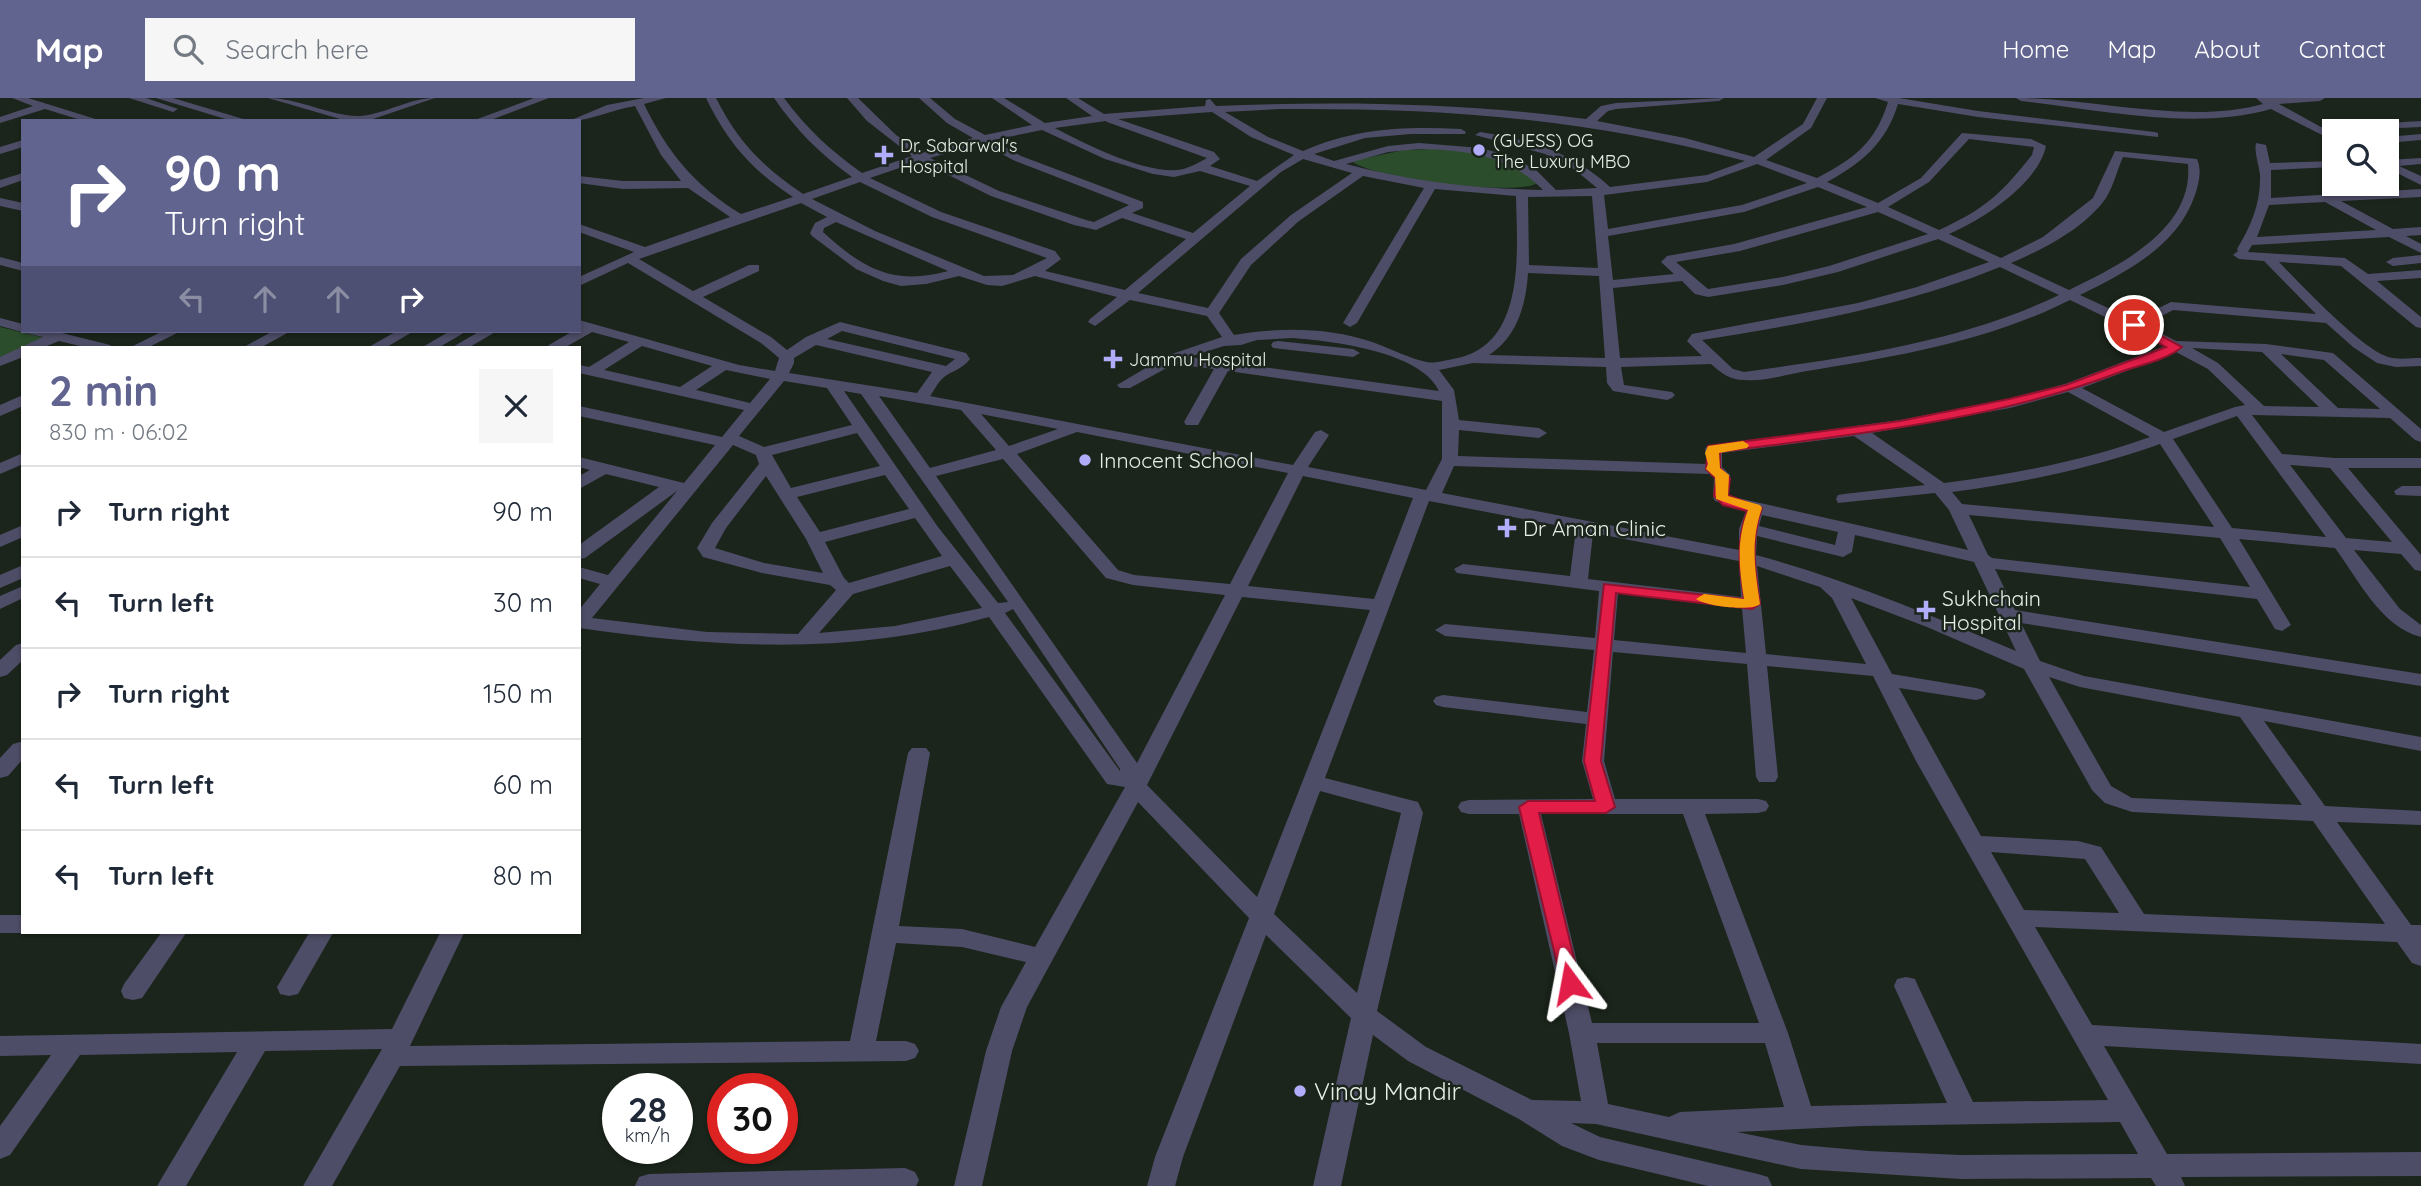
<!DOCTYPE html>
<html lang="en">
<head>
<meta charset="utf-8">
<style>
  body { margin:0; font-family:Quicksand,sans-serif; background:#f6f6f7; color:#1f2937; height:100vh; display:flex; flex-direction:column; font-size:26px; white-space:nowrap }
  * { box-sizing:border-box; margin:0 }
  p { font-size:23px; color:#747a83 }
  .icon { flex:none; width:38px; height:38px; fill:none; stroke:currentColor; stroke-width:2; stroke-linecap:round; stroke-linejoin:round }
  .map { position:relative; flex:1; overflow:hidden }
  .sheet { position:absolute; left:21px; top:248px; width:560px; height:588px; display:flex; flex-direction:column; background:#fff; border-radius:0px; box-shadow:0 2px 5px #0004 }
  .sheet>* { flex:none }
  .hud { position:absolute; left:21px; top:21px; width:560px; height:214px; border-radius:0px; box-shadow:0 2px 5px #0004; background:#61648f; color:#fff; overflow:hidden }
  .buttons { position:absolute; left:2322px; top:21px; display:grid; gap:14px }
  .buttons a { display:grid; place-items:center; width:77px; height:77px; border-radius:0px; background:#fff; box-shadow:0 2px 5px #0004; font-size:35px }
  .speed { position:absolute; left:602px; top:975px; display:flex; gap:14px; font-size:35px; font-weight:700; text-align:center }
  .speed>* { display:grid; place-content:center; width:91px; height:91px; border-radius:50%; background:#fff; box-shadow:0 2px 5px #0004; line-height:1 }
  .speed small { font-size:18px; font-weight:400 }
  .speed .limit { border:10px solid #d22; background:#fff; color:#111 }
  .pin { position:absolute; display:grid; place-items:center; width:60px; height:60px; color:#fff; margin:-30px; border:4px solid #fff; border-radius:50%; box-shadow:0 2px 7px #0007 }
  .me { position:absolute; width:77px; margin:-38px; rotate:347deg; stroke-linejoin:round; filter:drop-shadow(0 0 5px #0008) }
  .turn { display:flex; align-items:center; gap:24px; height:147px; padding:0 28px; font-size:32px }
  .turn .icon { width:91px; height:91px; stroke-width:2.5 }
  .turn b { display:block; font-size:49px; line-height:60px }
  .lanes { display:flex; align-items:center; height:66px; padding:0 28px; background:#0003; justify-content:center; gap:35px; direction:ltr }
  .lanes .off { opacity:.35 }
  .round { display:grid; place-items:center; flex:none; width:74px; height:74px; border-radius:0px; background:#f6f6f7 }
  .headline { display:flex; align-items:center; justify-content:space-between; height:119px; padding:0 28px }
  h1 { font-size:42px; font-weight:700; line-height:52px; color:#61648f }
  ul { padding:0; list-style:none }
  li { display:flex; align-items:center; gap:21px; height:91px; padding:0 28px; border-top:2px solid #e0e1e3 }
  li div { flex:1 }
  li b { display:block; font-size:26px }
  li em { font-style:normal }
  header { display:flex; align-items:center; gap:42px; box-sizing:border-box; height:98px; padding:0 35px; background:#61648f; color:#fff }
  header strong { font-size:33px }
  nav { display:flex; gap:38px; margin-inline-start:auto; font-size:24px }
  .search { width:490px; height:63px; background:#f6f6f7; display:flex; align-items:center; gap:18px; box-sizing:border-box; padding:0 24px; border-radius:0px; color:#747a83; font-size:26px }
  .map>svg:first-child { display:block }
  .green { fill:#2c4d2c }
  .lines { fill:none; stroke-linecap:round; stroke-linejoin:round }
  .minor { fill:#4e4d67; fill-rule:evenodd }
  .route { fill:#e11d48; stroke:#92132f; stroke-width:2 }
  .slow { fill:#f59e0b }
  .poi-dot { fill:#b1adfa; stroke:#1b251b; stroke-width:2.5 }
  .labels { text-anchor:middle; dominant-baseline:central; stroke-width:5; stroke-linejoin:round; paint-order:stroke }
  .far-poi-label { font-size:18px; fill:#e6eee6; stroke:#1b251b; text-anchor:start }
  .poi-label { font-size:21px; fill:#e6eee6; stroke:#1b251b; text-anchor:start }
  .near-poi-label { font-size:24px; fill:#e6eee6; stroke:#1b251b; text-anchor:start }
</style>
</head>
<body>
<header>
<strong>Map</strong>
<div class="search"><svg class="icon" aria-label="search" viewBox="0 0 24 24"><circle cx="10" cy="10" r="6"/><path d="M15 15l6 6"/></svg>Search here</div>
<nav><a>Home</a><a>Map</a><a>About</a><a>Contact</a></nav>
</header>
<div class="map">
<svg width="2421" height="1088" viewBox="0 0 2421 1088">
  <rect width="100%" height="100%" fill="#1b251b"/>
  <g class="green">
    <path d="M1432 51C1470 53 1510 57 1537 85 1517 99 1369 80 1352 63L1404 52Z"/>
    <path d="M0 229 45 240 0 260Z"/>
  </g>
  <g class="lines">
    <g class="minor">
      <path d="M12 0H28L102 23H84L45 11 0 25V19L33 8Z"/>
      <path d="M129 0H146L178 11 173 14Z"/>
      <path d="M156 0H173L250 23H232Z"/>
      <path d="M268 0C299 0 332 19 360 18 386 16 409 0 435 0L367 23H347Z"/>
      <path d="M534 0H549L488 23H472Z"/>
      <path d="M644 0H666L644 6C667 54 695 88 741 116L793 99C751 71 728 45 706 0H716C738 44 762 68 803 96L852 79C820 56 796 32 774 0H784C807 31 831 53 862 75L912 58 867 23 847 0H858L896 37 922 55 973 40 947 25 919 0H930L955 21 985 37 1032 27 992 0H1004L1045 25 1092 18 1066 0H1078L1104 16 1205 8 1206 2 1210 1 1216 8C1340 3 1463 5 1586 21L1601 8 1616 5 1724 0 1719 3 1616 11 1608 13 1597 23 1685 40 1754 59 1803 26 1817 0H1827L1811 30 1766 62 1817 80C1853 61 1875 46 1888 4L1875 0H1899L1978 13 2154 34 2158 35V39L1978 19 1898 6C1886 45 1862 65 1827 84L1878 105 1921 80 1962 35 2031 41 2046 48C2038 86 1982 122 1949 136L2001 160 2043 139 2093 100 2115 53 2197 61C2202 72 2199 85 2195 97 2177 149 2126 174 2080 197L2134 222 2171 204 2316 216 2264 163 2239 161 2233 157 2238 153 2237 151C2251 128 2261 105 2260 77 2259 67 2254 54 2256 45L2266 47 2270 65 2334 63V69L2271 72V100L2421 91V99L2341 103 2393 131 2421 129V137L2406 138 2421 146V155L2389 139 2252 147 2248 154 2345 160 2368 176 2421 172V180L2377 183 2421 219V230L2416 229 2341 168 2279 164C2300 186 2362 251 2388 259 2398 262 2411 260 2421 260V268L2396 269 2377 265 2353 249 2326 225 2173 212 2145 227 2176 243 2266 246 2333 255 2421 331V344L2415 342 2390 320 2252 317 2282 356 2335 360H2421V370H2348L2421 457V473L2415 472 2401 456 2354 452 2400 511 2421 527V539C2381 529 2358 481 2335 450L2239 441 2291 527 2282 533 2275 531 2257 501 1995 471 2015 512 2421 576V588L2021 525 2040 563 2084 578 2421 639V653L2264 623 2325 708 2421 713V727L2337 724 2411 827H2421V868L2412 865 2397 844 2035 829 2092 927 2421 946V966L2104 948 2167 1056 2421 1054V1078L2181 1079 2185 1088H2156L2151 1080 1961 1081 1801 1071 1596 1026 1571 1025 1600 1039 1758 1076 1768 1079 1772 1088H1708L1599 1062 1562 1048 1519 1021 1408 963 1373 937 1341 1088H1313L1351 920 1266 837 1183 1059 1175 1088H1147L1155 1059 1249 820 1138 704 1027 909 1012 953 982 1088H954L986 953 1001 909 1026 864 962 849 896 845 876 943H906L915 946 919 953 915 960 906 963 400 968 332 1088H303L382 951 265 953 186 1088H157L237 954 80 957 10 1057 0 1061V1028L51 957 0 958V938L392 931 440 835H464L410 948 850 943 908 655 912 650H926L930 655 899 828 962 831 1035 849 1125 689 1107 686 989 519C851 558 719 550 579 530V512L600 486 579 480V469L608 477 677 393 585 460 579 461V447L659 389 606 376 579 391V378L590 372 579 369V359L684 385 715 347 579 318V308L722 339 744 312 579 275V267L589 269 629 244 592 234 564 250H547L549 247 573 233H579V222L739 267 775 273 779 260 761 245 628 165 579 188V179L634 154 579 134V126L645 149 730 119 688 90 623 91 579 85V78L623 83H681L661 57 635 8C611 12 590 23 569 23L607 7ZM1281 11C1443 10 1589 20 1745 63L1707 77 1610 89C1572 54 1530 42 1480 34L1475 37 1545 56 1574 71 1597 90 1556 92 1537 73 1513 59 1481 50 1419 45 1388 48 1334 63 1314 56 1365 40 1411 36H1465L1466 34 1461 31C1407 28 1354 30 1303 53L1268 39 1225 14ZM1212 14 1251 39 1294 57 1257 83 1210 68 1220 61 1214 54 1118 21ZM1106 23 1107 24 1207 60C1198 65 1188 71 1177 72 1143 75 1085 46 1055 30ZM1042 32 1105 61 1153 76 1174 79 1200 73 1250 88 1193 135 1132 115 1143 110V104L1021 58 993 42ZM1969 41 2034 49 2032 57C2001 96 1985 111 1939 132L1888 109 1929 84ZM982 45 1013 62 1129 107 1094 124 1086 122 999 93 930 60ZM1419 51C1466 52 1509 57 1543 92 1476 91 1410 83 1346 66L1388 54ZM2123 59 2188 66C2194 132 2118 168 2069 192L2011 165C2044 151 2085 130 2106 100 2114 87 2117 72 2123 59ZM1303 61 1352 75 1291 117 1241 161 1208 210 1138 195 1281 74ZM920 63 991 98 1074 127 1096 132 1122 120 1186 141 1125 192 1045 173 1061 161 1055 153 941 114 870 80ZM1757 66 1807 85 1742 107 1608 131 1604 97 1707 84ZM1363 78 1424 90 1343 225 1350 229 1357 225 1435 91 1516 98C1517 153 1527 249 1453 261 1446 262 1434 266 1427 264 1413 262 1387 249 1372 244 1328 229 1280 229 1234 237L1219 215 1251 167 1299 123ZM860 84 932 119 1047 160 1013 177 984 178 875 133 812 101ZM1818 89 1867 109 1734 146 1667 158 1661 164 1674 176 1613 182 1608 138 1744 114ZM1592 98 1598 170 1529 167 1528 99ZM2325 104 2376 132 2257 139 2269 107ZM801 105 827 119 815 125 810 135 812 138 856 171 883 183 901 188 926 186 959 178 987 187 1002 188 1035 178 1117 199 1090 221 1088 224 1095 228 1130 202 1207 218 1222 239 1166 258 1117 287 1120 290H1130L1174 266 1214 271 1184 324 1186 327H1198L1228 273 1442 303V361L1426 392 1308 369 1329 337 1321 332 1315 334 1293 367 930 298C934 293 937 286 941 282 949 273 961 273 970 261L966 255 840 224 806 239 787 252 771 239 703 199 759 173V167H749L693 193 639 161ZM1878 114 1928 136 1829 168 1783 179 1708 191 1676 164 1740 153ZM836 124 948 173C894 188 863 171 823 134L824 130ZM1938 141 1989 164 1917 189 1858 205 1692 236 1687 243 1702 258 1620 260 1613 190 1682 183 1695 196 1708 199 1783 187 1838 174ZM2000 169 2059 197C1961 244 1850 259 1744 274L1733 271 1702 242C1803 226 1904 208 2000 169ZM1528 175 1599 178 1605 260 1489 257C1517 239 1526 207 1528 175ZM2070 202 2165 248 2065 286 2009 301 1900 322 1707 348 1705 351 1707 366 1458 358 1459 332 1539 340 1547 335 1539 330 1459 322 1454 292 1439 272 1473 265 1606 269 1607 285 1613 293 1667 302 1672 300 1675 297 1672 294 1624 287 1621 269 1711 266C1721 275 1730 282 1744 282 1764 284 1788 276 1807 273 1895 259 1989 243 2070 202ZM842 233 955 261 946 268 827 241ZM1292 240C1332 243 1420 253 1439 293L1189 259 1224 248 1241 247 1257 242ZM816 247 932 274 917 295 789 275 794 265V260ZM642 248 712 268 680 289 604 272ZM2192 250 2262 254 2319 309 2264 308 2218 265ZM2176 254 2208 271 2245 307 2235 309 2164 334 2082 290ZM2281 256 2324 262 2380 311 2338 310ZM726 272 770 281 750 305 696 292ZM784 283 827 290 852 327 764 349 739 338ZM844 293 861 296 1008 504 998 505 938 429ZM2068 294 2150 339C2083 363 2014 376 1944 385L1872 335 2010 310ZM879 298 961 312 996 352 930 370ZM981 316 1058 331 1009 348ZM2237 318 2326 439 2232 430 2173 341ZM1077 334 1288 375 1230 486 1134 477 1118 472 1017 356ZM857 335 880 368 791 390 772 357ZM1854 338 1925 387 1844 396 1838 397 1836 401 1838 405 1935 395 1949 412 1968 452 1729 398 1730 377 1722 369V355ZM2160 346 2214 429 1962 406 1952 394C2022 385 2093 370 2160 346ZM733 347 756 357 759 366 712 425 697 450 703 459 762 475 830 487 836 492 798 536 707 534 592 520ZM1003 361 1106 480 1133 487 1225 497 1137 665 936 378ZM2290 367 2330 370 2392 444 2346 440ZM1454 368 1709 376 1714 379 1713 399 1715 403 1746 413 1739 431V452L1442 395ZM885 377 909 411 820 434 797 399ZM766 378 806 441 823 475 764 465 715 450 726 430ZM1303 378 1413 400 1374 501 1248 488ZM1429 403 1576 431 1570 478 1463 466 1454 471 1457 475 1599 493 1595 540 1445 526 1435 532 1445 538 1594 552 1587 614 1443 597 1436 599 1433 603 1436 607 1443 609 1586 626 1582 663 1593 701 1469 702 1461 704 1458 709 1461 714 1469 716H1519L1569 935 1581 1003 1532 1002 1426 949 1377 913 1423 715 1418 704 1325 680ZM1762 417 1838 434 1835 447 1759 428ZM1969 417 2220 440 2250 489 1992 460 1988 457ZM915 420 942 458 849 485 844 480 825 444ZM1593 435 1739 463 1741 499 1588 481ZM1855 437 1974 464 2016 553C1931 517 1845 481 1756 457L1757 438 1843 459 1852 454ZM950 468 982 510 895 528 819 535 853 496ZM1757 468 1820 489 1832 500 1866 566 1766 556ZM1618 495 1742 510 1746 555 1614 542ZM1242 499 1370 512 1257 799 1147 687ZM1851 500 1927 529 2024 571 2092 692 2105 705 2132 714 2313 723 2385 826 2144 816 2101 749 2078 743 1981 738 1899 590 1976 602 1983 600 1986 596 1983 592 1976 590 1892 576ZM1013 511 1120 671V673L1005 515ZM1613 554 1747 566 1756 679 1759 684H1775L1778 679 1767 568 1873 578 1916 663 2108 1002 1973 1004 1918 888 1915 881 1906 879 1897 881 1894 888 1947 1005 1811 1008 1788 935 1705 716 1758 715 1766 713 1769 708 1766 703 1758 701H1615L1604 663ZM2049 579 2080 589 2240 619 2302 707 2132 700 2111 688ZM1320 693 1401 715 1357 895 1274 816ZM1541 716H1683L1759 925H1592ZM1991 754 2085 761 2119 815 2024 812ZM1597 945H1765L1784 1009 1680 1014 1669 1019 1608 1006ZM2120 1024 2138 1056 1961 1057 1869 1053 1801 1047 1737 1034 1862 1028Z"/>
      <path d="M2016 0C2094 0 2188 27 2263 6L2256 0H2325L2320 3 2279 6 2321 29 2421 23V29L2334 33 2332 35 2334 39 2330 41 2271 11C2194 33 2100 12 2021 3Z"/>
      <path d="M2421 36V42L2387 45V39Z"/>
      <path d="M23 42V49L0 56V49Z"/>
      <path d="M2421 60V66L2399 68 2421 78V87L2387 70V62Z"/>
      <path d="M23 75V82L0 90V82Z"/>
      <path d="M0 100 23 105V113L0 108Z"/>
      <path d="M2421 157V165L2393 168 2386 164 2393 160Z"/>
      <path d="M0 159 23 165V173L0 167Z"/>
      <path d="M0 220 23 226V233L58 234 110 247 112 250H88L59 243 42 250H23V259L0 268V259L43 239C28 236 16 232 0 228Z"/>
      <path d="M163 233H181L147 250H129Z"/>
      <path d="M273 233H291L260 250H242Z"/>
      <path d="M397 233H414L385 250H367Z"/>
      <path d="M450 233H467L438 250H421Z"/>
      <path d="M480 233H497L468 250H451Z"/>
      <path d="M1278 243 1353 251 1360 255 1353 259 1273 250 1271 247 1273 244Z"/>
      <path d="M23 297V308L0 318V307Z"/>
      <path d="M23 355V366L0 376V365Z"/>
      <path d="M2402 388H2421V398L2396 397 2394 393Z"/>
      <path d="M23 427V439L0 449V437Z"/>
      <path d="M23 467V480L0 490V477Z"/>
      <path d="M23 488V500L0 511V498Z"/>
      <path d="M23 545V562L7 577 0 579V562L16 547Z"/>
      <path d="M20 644 23 645V661L8 678 0 680V660L13 646Z"/>
      <rect x="0" y="817" width="23" height="18"/>
      <path d="M161 835H186L142 900 133 902 124 900 121 893 124 886Z"/>
      <path d="M309 835H333L298 896 289 898 280 896 277 889Z"/>
      <path d="M905 1070 915 1074 919 1082 916 1088H635L639 1079 649 1076Z"/>
    </g>
  </g>
  <path class="route" d="M2130 225H2138L2182 249C2168 261 2141 267 2123 273 1994 323 1856 336 1720 354V370L1730 380 1728 397 1762 410C1750 444 1755 472 1760 506L1752 511 1616 495 1601 663 1615 709 1606 715H1539L1580 885 1577 890 1570 893 1563 890 1519 709 1528 703H1595L1584 663 1604 486 1744 501C1739 469 1736 443 1747 413L1723 407 1714 398 1716 381 1706 371 1708 348 1900 323 2009 301 2066 287 2166 249 2130 230Z"/>
  <path class="slow" d="M1743 343 1749 347 1747 350 1719 355 1720 370 1729 377 1728 398 1760 407 1762 410C1750 444 1755 472 1760 506 1751 514 1705 508 1696 501L1704 496 1744 501C1739 469 1736 443 1748 412L1716 401 1715 379 1706 371 1708 366 1705 355 1708 348Z"/>
  <g class="poi-dot">
    <circle cx="1479" cy="52" r="7"/>
    <path d="M880.5 46.5h7v7h7v7h-7v7h-7v-7h-7v-7h7z"/>
    <path d="M1109.5 250.5h7v7h7v7h-7v7h-7v-7h-7v-7h7z"/>
    <circle cx="1085" cy="362" r="7"/>
    <path d="M1503.5 419.5h7v7h7v7h-7v7h-7v-7h-7v-7h7z"/>
    <path d="M1922.5 501.5h7v7h7v7h-7v7h-7v-7h-7v-7h7z"/>
    <circle cx="1300" cy="993" r="7"/>
  </g>
  <g class="labels">
    <g class="far-poi-label">
      <text x="1493" y="42">(GUESS) OG<tspan x="1493" dy="21">The Luxury MBO</tspan></text>
      <text x="900" y="47">Dr. Sabarwal's<tspan x="900" dy="21">Hospital</tspan></text>
      <text x="1129" y="261">Jammu Hospital</text>
    </g>
    <g class="poi-label">
      <text x="1099" y="362">Innocent School</text>
      <text x="1523" y="430">Dr Aman Clinic</text>
      <text x="1942" y="500">Sukhchain<tspan x="1942" dy="24">Hospital</tspan></text>
    </g>
    <g class="near-poi-label">
      <text x="1314" y="993">Vinay Mandir</text>
    </g>
  </g>
</svg>
<div class="buttons">
<a><svg class="icon" aria-label="search" viewBox="0 0 24 24"><circle cx="10" cy="10" r="6"/><path d="M15 15l6 6"/></svg></a>
</div>
<div class="speed"><div>28<small>km/h</small></div><div class="limit">30</div></div>
<div class="pin" style="left:2134px;top:227px;background:#d93025"><svg class="icon" aria-label="arrive" viewBox="0 0 24 24"><path d="M6 21V4h12l-3 4 3 4H6"/></svg></div>
<svg class="me" style="left:1570px;top:885px" viewBox="-20 -20 40 40"><path d="M0-17L14 15 0 8-14 15z" fill="#e11d48" stroke="#fff" stroke-width="4"/></svg>
<div class="hud">
<div class="turn"><svg class="icon" aria-label="right" viewBox="0 0 24 24"><path d="M7 20v-9h11M14 6l5 5-5 5"/></svg><div><b>90 m</b>Turn right</div></div>
<div class="lanes"><svg class="icon off" aria-label="left" viewBox="0 0 24 24"><path d="M17 20v-9H6M10 6l-5 5 5 5"/></svg><svg class="icon off" aria-label="ahead" viewBox="0 0 24 24"><path d="M12 20V5M6 11l6-6 6 6"/></svg><svg class="icon off" aria-label="ahead" viewBox="0 0 24 24"><path d="M12 20V5M6 11l6-6 6 6"/></svg><svg class="icon" aria-label="right" viewBox="0 0 24 24"><path d="M7 20v-9h11M14 6l5 5-5 5"/></svg></div>
</div>
<section class="sheet">
<div class="headline"><div><h1>2 min</h1><p>830 m · 06:02</p></div><a class="round"><svg class="icon" aria-label="close" viewBox="0 0 24 24"><path d="M6 6l12 12M18 6L6 18"/></svg></a></div>
<ul>
<li><svg class="icon" aria-label="right" viewBox="0 0 24 24"><path d="M7 20v-9h11M14 6l5 5-5 5"/></svg><div><b>Turn right</b></div><em>90 m</em></li>
<li><svg class="icon" aria-label="left" viewBox="0 0 24 24"><path d="M17 20v-9H6M10 6l-5 5 5 5"/></svg><div><b>Turn left</b></div><em>30 m</em></li>
<li><svg class="icon" aria-label="right" viewBox="0 0 24 24"><path d="M7 20v-9h11M14 6l5 5-5 5"/></svg><div><b>Turn right</b></div><em>150 m</em></li>
<li><svg class="icon" aria-label="left" viewBox="0 0 24 24"><path d="M17 20v-9H6M10 6l-5 5 5 5"/></svg><div><b>Turn left</b></div><em>60 m</em></li>
<li><svg class="icon" aria-label="left" viewBox="0 0 24 24"><path d="M17 20v-9H6M10 6l-5 5 5 5"/></svg><div><b>Turn left</b></div><em>80 m</em></li>
</ul>
</section>
</div>
</body>
</html>
